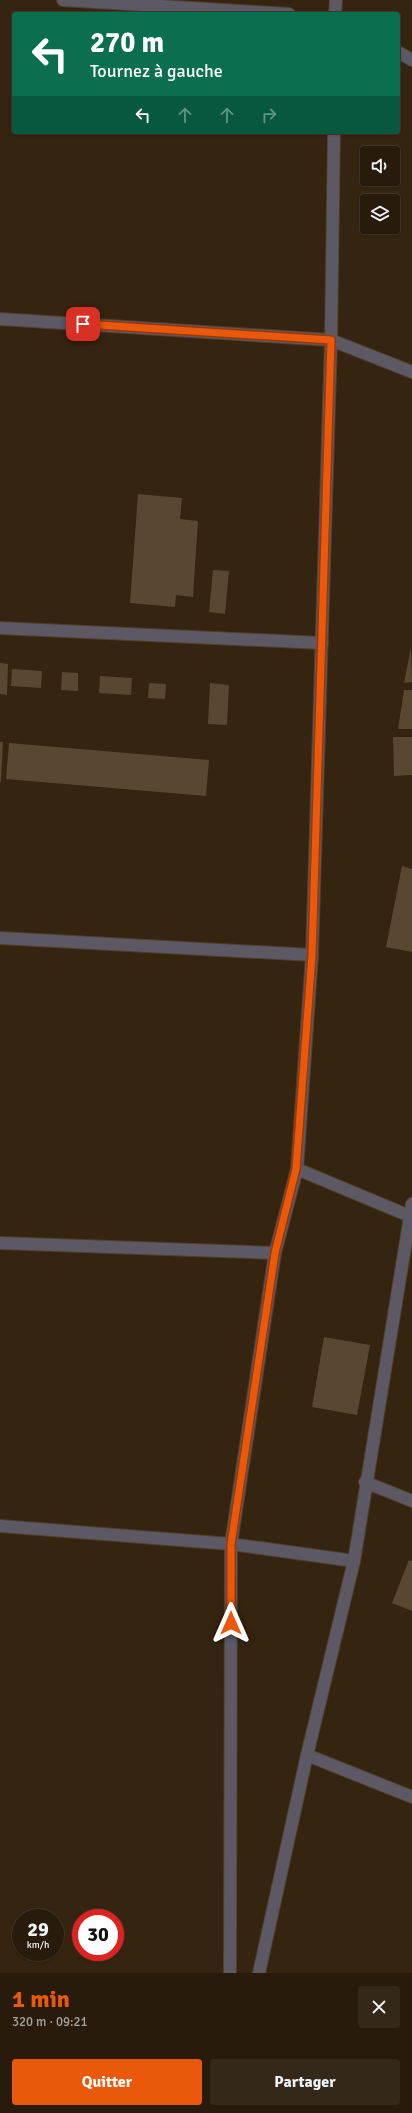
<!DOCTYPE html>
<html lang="fr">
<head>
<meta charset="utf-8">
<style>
  body { margin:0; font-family:Signika,sans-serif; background:#34281a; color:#f1f3f6; height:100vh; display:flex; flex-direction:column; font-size:15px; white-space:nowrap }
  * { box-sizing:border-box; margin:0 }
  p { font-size:13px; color:#a5a19d }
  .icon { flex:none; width:22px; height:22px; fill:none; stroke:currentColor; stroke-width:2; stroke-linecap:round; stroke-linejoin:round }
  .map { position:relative; height:1973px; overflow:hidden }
  .drawer { display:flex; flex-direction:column; background:#281b0c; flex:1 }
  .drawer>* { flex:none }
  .hud { position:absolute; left:12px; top:12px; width:388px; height:122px; border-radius:4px; box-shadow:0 1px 3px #0004,0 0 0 1px #44392d; background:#0b6e4f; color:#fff; overflow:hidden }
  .controls { position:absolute; left:360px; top:146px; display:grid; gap:8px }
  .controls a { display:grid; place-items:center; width:40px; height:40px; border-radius:4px; background:#281b0c; box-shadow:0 1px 3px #0004,0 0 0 1px #44392d; font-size:20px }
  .speed { position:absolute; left:12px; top:1909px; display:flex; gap:8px; font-size:20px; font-weight:700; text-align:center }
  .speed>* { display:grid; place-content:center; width:52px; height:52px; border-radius:50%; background:#281b0c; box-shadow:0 1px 3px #0004,0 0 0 1px #44392d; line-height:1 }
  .speed small { font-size:10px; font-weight:400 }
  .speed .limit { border:6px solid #d22; background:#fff; color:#111 }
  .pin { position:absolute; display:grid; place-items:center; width:34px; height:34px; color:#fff; margin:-17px; border-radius:8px; box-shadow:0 2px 6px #0006 }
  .me { position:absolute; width:44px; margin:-22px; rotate:0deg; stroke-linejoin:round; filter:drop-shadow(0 0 3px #0008) }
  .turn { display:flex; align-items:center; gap:14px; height:84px; padding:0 12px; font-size:18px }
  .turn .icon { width:52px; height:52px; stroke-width:2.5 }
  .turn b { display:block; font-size:28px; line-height:34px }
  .lanes { display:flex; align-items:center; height:38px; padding:0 12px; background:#0003; justify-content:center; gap:20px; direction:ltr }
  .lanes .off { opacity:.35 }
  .round { display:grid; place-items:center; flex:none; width:42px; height:42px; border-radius:4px; background:#34281a }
  .summary { display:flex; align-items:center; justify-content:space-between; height:68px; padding:0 12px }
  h1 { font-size:24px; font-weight:700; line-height:30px; color:#ea580c }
  .primary-button { display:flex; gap:8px; margin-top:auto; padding:8px 12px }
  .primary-button a { flex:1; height:46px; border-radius:4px; background:#ea580c; color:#fff; font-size:16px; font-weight:700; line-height:46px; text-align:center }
  .primary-button a+a { background:#34281a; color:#f1f3f6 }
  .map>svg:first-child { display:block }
  .building { fill:#594731 }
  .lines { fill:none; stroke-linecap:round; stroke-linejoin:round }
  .minor-casing { stroke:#4f3f2c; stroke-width:14 }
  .minor { stroke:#5c5965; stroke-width:12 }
  .route-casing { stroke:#983908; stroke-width:10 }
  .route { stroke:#ea580c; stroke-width:7 }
</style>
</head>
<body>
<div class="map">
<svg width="412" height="1973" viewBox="0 0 412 1973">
  <rect width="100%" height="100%" fill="#352410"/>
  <g class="building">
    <path d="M138 494 182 498 180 519 198 521 193 597 176 595 175 607 130 603Z"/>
    <path d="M213 570 229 571 225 614 209 612Z"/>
    <path d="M411 647 412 682 404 683Z"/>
    <path d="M0 663 8 664 7 695 0 694Z"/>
    <path d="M12 669 42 671 41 688 11 686Z"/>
    <path d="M62 672 78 673V691L61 690Z"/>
    <path d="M100 676 132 678 131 695 99 693Z"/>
    <path d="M149 683 166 684 165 699 148 698Z"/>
    <path d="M210 683 229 685 227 725 208 724Z"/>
    <path d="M404 690H412V729H398Z"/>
    <path d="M393 737H412V775L394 776Z"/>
    <path d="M0 742H3L1 782H0Z"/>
    <path d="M9 743 209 760 206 796 6 779Z"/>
    <path d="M402 866 412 869V952L386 947Z"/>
    <path d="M324 1337 370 1345 357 1415 312 1407Z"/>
    <path d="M409 1560 412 1561V1611L392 1603Z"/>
  </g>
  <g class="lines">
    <defs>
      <g id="minor">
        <path d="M63 0 289 14"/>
        <path d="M335 14 336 0"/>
        <path d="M398 52 412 60"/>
        <path d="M0 319 331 340 412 372"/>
        <path d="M0 628 322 643"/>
        <path d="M0 938 312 955"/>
        <path d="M297 1169 412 1217"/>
        <path d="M0 1243 275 1253"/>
        <path d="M365 1482 412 1501"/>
        <path d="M0 1526 231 1544 354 1561"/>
        <path d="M307 1755 412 1797"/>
        <path d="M230 1973 231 1544 275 1253 297 1169 312 955 331 340 334 132"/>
        <path d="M259 1973 307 1755 354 1561 412 1204"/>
      </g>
    </defs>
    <use href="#minor" class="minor-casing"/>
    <use href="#minor" class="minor"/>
  </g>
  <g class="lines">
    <defs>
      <path id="route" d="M83 324 331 340 312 955 296 1169 275 1253 231 1544V1623"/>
    </defs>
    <use href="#route" class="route-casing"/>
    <use href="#route" class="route"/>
  </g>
</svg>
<div class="controls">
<a><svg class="icon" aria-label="sound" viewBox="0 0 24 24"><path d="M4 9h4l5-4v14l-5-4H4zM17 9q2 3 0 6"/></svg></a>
<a><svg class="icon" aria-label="layers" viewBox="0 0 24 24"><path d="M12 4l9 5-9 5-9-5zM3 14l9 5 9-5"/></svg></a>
</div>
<div class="speed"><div>29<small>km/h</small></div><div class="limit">30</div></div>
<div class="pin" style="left:83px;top:324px;background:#d93025"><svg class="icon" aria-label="arrive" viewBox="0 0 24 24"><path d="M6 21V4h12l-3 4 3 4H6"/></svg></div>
<svg class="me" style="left:231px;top:1623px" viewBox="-20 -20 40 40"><path d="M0-17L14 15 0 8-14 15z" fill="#ea580c" stroke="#fff" stroke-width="4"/></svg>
<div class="hud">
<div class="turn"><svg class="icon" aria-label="left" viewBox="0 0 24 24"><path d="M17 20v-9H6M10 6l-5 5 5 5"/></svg><div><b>270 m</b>Tournez à gauche</div></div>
<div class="lanes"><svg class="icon" aria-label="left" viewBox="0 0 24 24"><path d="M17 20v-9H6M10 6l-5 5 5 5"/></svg><svg class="icon off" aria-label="ahead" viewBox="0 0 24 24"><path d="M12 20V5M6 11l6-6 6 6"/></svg><svg class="icon off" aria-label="ahead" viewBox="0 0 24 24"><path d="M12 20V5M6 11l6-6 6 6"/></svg><svg class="icon off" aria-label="right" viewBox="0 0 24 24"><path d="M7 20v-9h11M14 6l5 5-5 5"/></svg></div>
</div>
</div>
<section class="drawer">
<div class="summary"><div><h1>1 min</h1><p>320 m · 09:21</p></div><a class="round"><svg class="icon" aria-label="close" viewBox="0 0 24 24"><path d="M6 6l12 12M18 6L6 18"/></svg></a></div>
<div class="primary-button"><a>Quitter</a><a>Partager</a></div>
</section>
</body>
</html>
